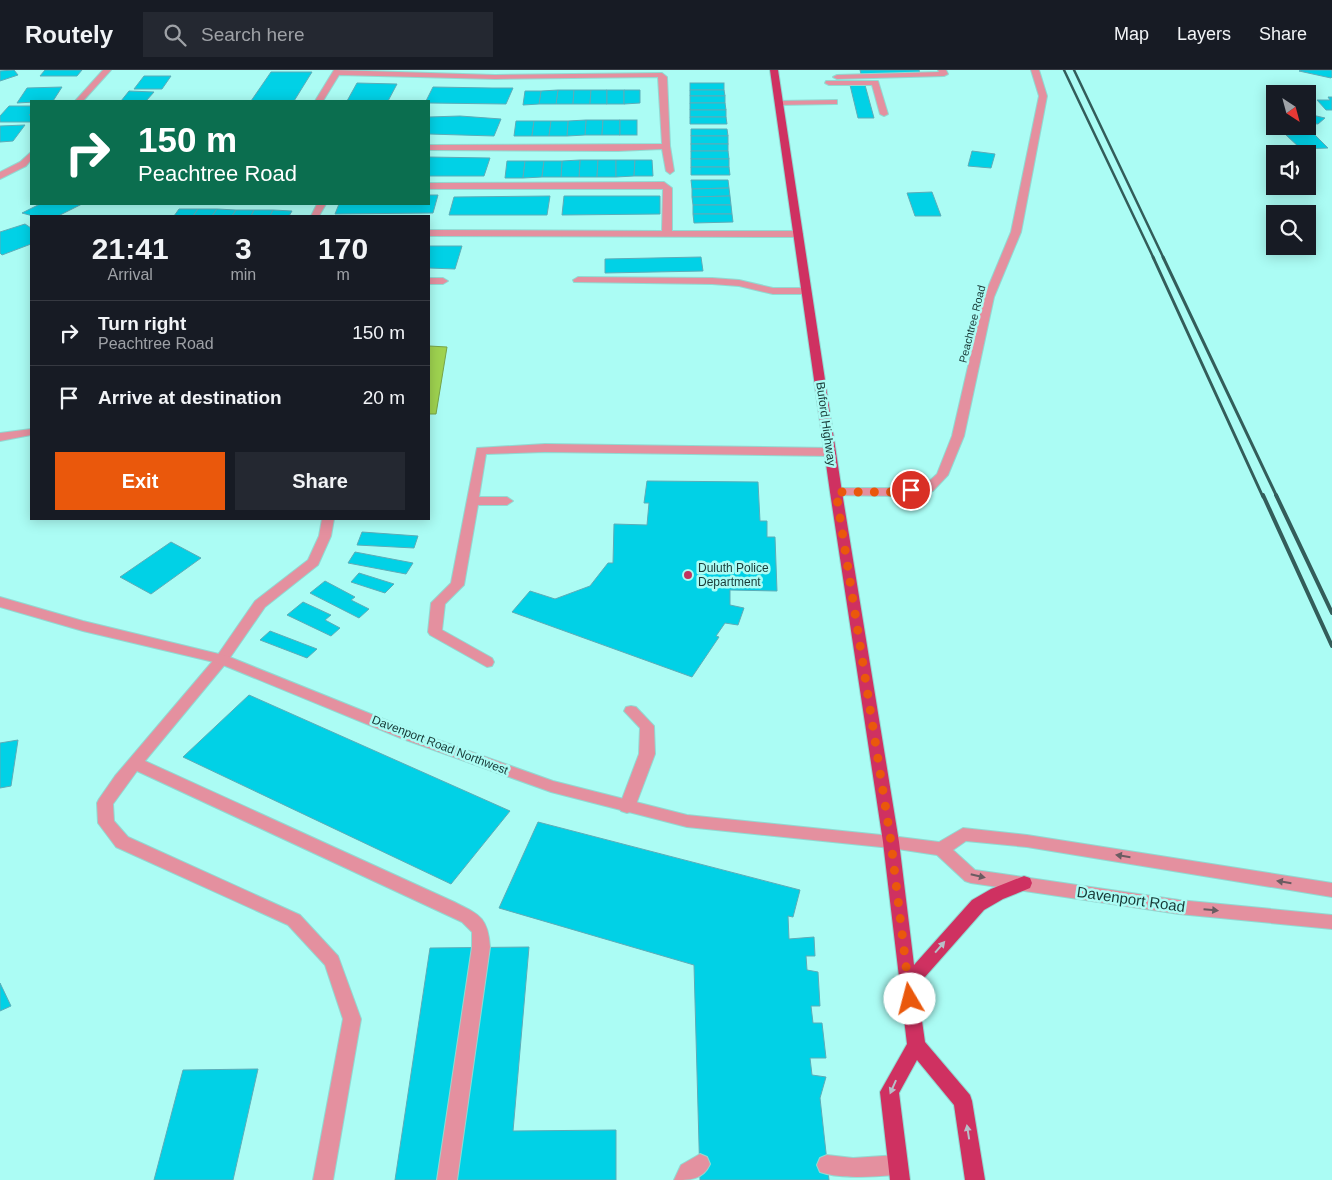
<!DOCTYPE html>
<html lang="en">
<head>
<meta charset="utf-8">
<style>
  body { margin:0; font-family:Arial,sans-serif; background:#242831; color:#f1f3f6; height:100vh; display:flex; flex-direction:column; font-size:19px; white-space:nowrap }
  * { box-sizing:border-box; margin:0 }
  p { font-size:16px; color:#9ea1a6 }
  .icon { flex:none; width:28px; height:28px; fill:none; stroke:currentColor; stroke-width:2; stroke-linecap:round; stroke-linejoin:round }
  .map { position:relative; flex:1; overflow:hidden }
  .side { position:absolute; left:30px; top:145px; width:400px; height:305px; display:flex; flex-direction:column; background:#171b24; border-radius:0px; box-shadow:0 2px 12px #0003 }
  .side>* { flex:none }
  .banner { position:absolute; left:30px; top:30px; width:400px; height:105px; border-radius:0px; box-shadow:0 2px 12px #0003; background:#0b6e4f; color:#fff; overflow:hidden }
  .needle { width:32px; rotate:144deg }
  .buttons { position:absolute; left:1266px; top:15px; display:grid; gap:10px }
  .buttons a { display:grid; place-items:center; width:50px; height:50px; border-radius:0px; background:#171b24; box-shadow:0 2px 12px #0003; font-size:25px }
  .pin { position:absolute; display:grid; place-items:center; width:42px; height:42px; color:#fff; margin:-21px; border:2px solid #fff; border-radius:50%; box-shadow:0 1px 5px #0007 }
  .me { position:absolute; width:55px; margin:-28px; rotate:352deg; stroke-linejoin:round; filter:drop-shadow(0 0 4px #0008) }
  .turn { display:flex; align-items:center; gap:18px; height:105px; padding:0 25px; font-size:22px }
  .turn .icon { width:65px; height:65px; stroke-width:2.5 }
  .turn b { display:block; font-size:35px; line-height:42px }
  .eta { display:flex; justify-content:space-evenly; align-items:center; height:85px; text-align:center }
  .eta b { font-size:30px; font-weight:600; line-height:35px }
  .cta { display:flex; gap:10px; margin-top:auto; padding:10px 25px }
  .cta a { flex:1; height:58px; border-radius:0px; background:#ea580c; color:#fff; font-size:20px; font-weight:600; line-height:58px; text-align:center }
  .cta a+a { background:#242831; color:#f1f3f6 }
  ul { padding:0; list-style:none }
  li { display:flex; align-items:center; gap:15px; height:65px; padding:0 25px; border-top:1px solid #363941 }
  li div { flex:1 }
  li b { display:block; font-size:19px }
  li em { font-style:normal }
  header { display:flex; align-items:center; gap:30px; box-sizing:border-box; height:70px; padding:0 25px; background:#171b24; border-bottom:1px solid #363941 }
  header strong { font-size:24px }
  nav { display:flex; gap:28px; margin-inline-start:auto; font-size:18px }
  .search { width:350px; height:45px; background:#242831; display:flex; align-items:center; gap:12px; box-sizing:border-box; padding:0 18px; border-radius:0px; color:#9ea1a6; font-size:19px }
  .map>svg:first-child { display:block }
  .water { fill:#9fd350; stroke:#76a548 }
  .building { fill:#01d1e6; stroke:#5dacb8 }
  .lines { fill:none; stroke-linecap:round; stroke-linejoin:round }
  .service-casing { stroke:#91d9d2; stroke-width:2 }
  .minor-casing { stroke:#91d9d2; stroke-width:2 }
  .tertiary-casing { stroke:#91d9d2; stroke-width:2 }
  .primary-casing { stroke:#91d9d2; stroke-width:2 }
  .service { fill:#e4909f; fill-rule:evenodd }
  .minor { fill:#e4909f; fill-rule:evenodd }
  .tertiary { fill:#e4909f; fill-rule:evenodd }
  .primary { fill:#cf3161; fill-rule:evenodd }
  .rail-far2 { stroke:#335d5a; stroke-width:2.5 }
  .rail-far1 { stroke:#335d5a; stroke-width:3 }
  .rail { stroke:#335d5a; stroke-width:4 }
  .oneway { fill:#6a5c61 }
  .oneway2 { fill:#b6bfc8 }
  .route { stroke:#ea580c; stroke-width:9; stroke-dasharray:0 16.2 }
  .poi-dot { fill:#c1335d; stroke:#abfcf4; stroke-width:2 }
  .labels { text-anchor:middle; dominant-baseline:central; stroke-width:5; stroke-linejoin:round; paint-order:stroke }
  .far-street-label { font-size:11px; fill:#183a37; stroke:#abfcf4 }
  .street-label { font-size:12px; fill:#183a37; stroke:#abfcf4 }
  .poi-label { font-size:12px; fill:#183a37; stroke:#abfcf4; text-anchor:start }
  .near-street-label { font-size:15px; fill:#183a37; stroke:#abfcf4 }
</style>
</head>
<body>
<header>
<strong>Routely</strong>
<div class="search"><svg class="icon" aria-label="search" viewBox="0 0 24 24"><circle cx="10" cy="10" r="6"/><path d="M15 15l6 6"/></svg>Search here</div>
<nav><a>Map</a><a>Layers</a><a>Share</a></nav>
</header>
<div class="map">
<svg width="1332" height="1110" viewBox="0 0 1332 1110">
  <rect width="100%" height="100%" fill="#abfcf4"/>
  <path class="water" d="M429 276 447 277 436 344H429Z"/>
  <g class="building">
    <path d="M14 0 18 5 0 11V1Z"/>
    <path d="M45 0H82L77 6H40Z"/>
    <path d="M860 0H919L920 3 861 4Z"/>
    <path d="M1301 0H1332V7L1331 8 1299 1Z"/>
    <path d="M271 2H312L294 31H251Z"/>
    <path d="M144 6H171L162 19H134Z"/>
    <path d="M357 13 397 14 388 31H347Z"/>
    <rect x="690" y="13" width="34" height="7"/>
    <path d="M850 15H865L874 48H858Z"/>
    <path d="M62 17 53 31 17 33 27 18Z"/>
    <path d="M433 17 492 18H513L506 34 429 33 426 31Z"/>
    <path d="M558 20H574L573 34H556Z"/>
    <path d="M558 20 556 34H539L541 21Z"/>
    <path d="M574 20H591L590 34H573Z"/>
    <path d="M591 20H607V34H590Z"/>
    <rect x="607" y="20" width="17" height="14"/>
    <path d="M624 20H640V33L624 34Z"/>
    <path d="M690 20H724L725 26H690Z"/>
    <path d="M129 21 154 22 146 31H121Z"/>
    <path d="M525 21H541L539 34 523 35Z"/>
    <rect x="690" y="26" width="35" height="7"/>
    <path d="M1328 27H1332V40H1326L1317 30H1330Z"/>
    <path d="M690 33H725L726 40H690Z"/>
    <path d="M9 36H31V43L29 45H31V52H0V46Z"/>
    <rect x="690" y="40" width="36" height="7"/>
    <path d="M1308 44 1325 48 1318 54 1308 53Z"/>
    <path d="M460 46 501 49 494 66 429 64V47Z"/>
    <path d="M690 47H726L727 54H690Z"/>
    <path d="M586 50H603L602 65H585Z"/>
    <path d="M586 50 585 65 567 66 568 51Z"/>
    <path d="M603 50H620V65H602Z"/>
    <rect x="620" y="50" width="17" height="15"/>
    <path d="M516 51H534L532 66H514Z"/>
    <path d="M534 51H551L549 66H532Z"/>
    <path d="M551 51H568L567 66H549Z"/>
    <path d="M25 55 13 71 0 72V56Z"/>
    <path d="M691 59H727L728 66H691Z"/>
    <path d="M1314 64 1328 78 1301 79 1286 65Z"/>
    <rect x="691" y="66" width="37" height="8"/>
    <rect x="691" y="74" width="37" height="7"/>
    <path d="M691 81H728L729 89H691Z"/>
    <path d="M972 81 995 84 991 98 968 96Z"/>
    <path d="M429 87 490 88 484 106H429Z"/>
    <rect x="691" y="89" width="38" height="8"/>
    <path d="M580 90H598L597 107H579Z"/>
    <path d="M580 90 579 107H561L562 91Z"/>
    <path d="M598 90H616V107H597Z"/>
    <path d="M616 90H635L634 106 616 107Z"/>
    <path d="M635 90H652L653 106H634Z"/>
    <path d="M507 91H525L523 108H505Z"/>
    <path d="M525 91H544L542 107 523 108Z"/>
    <path d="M544 91H562L561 107H542Z"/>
    <path d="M691 97H729L730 105H691Z"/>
    <path d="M691 110H728L729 118 692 119Z"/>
    <path d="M729 118 730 126 692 127V119Z"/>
    <path d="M932 122 941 146H915L907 123Z"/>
    <path d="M429 125H438L433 143 335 144 339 134H429Z"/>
    <path d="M550 126 547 145H449L454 127Z"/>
    <path d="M564 126H660V144L562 145Z"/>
    <path d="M730 126 731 135H693L692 127Z"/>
    <path d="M40 134H82L58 146H33L22 143Z"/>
    <path d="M693 135H731L732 144H693Z"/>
    <path d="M179 139H198L193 146H174Z"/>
    <path d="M198 139H217L212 146H193Z"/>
    <path d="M217 139 236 140 232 146H212Z"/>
    <path d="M236 140H254L251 146H232Z"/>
    <path d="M254 140H273L270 146H251Z"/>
    <path d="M273 140 292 141 289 146H270Z"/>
    <path d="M693 144H732L733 152 694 153Z"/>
    <path d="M25 154 31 158V174L2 185 0 183V162Z"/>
    <path d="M429 176H462L455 199 429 198Z"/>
    <path d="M701 187 703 201 605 203V189Z"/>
    <path d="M647 411 758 412 760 451H767V467H775L777 521 730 520V535L744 538 738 555 725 553 716 566 719 567 692 607 512 542 530 521 555 529 590 516 608 493H613L614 454 647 455 649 433H644Z"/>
    <path d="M362 462 418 466 414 478 357 475Z"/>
    <path d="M171 472 201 488 151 524 120 507Z"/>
    <path d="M355 482 413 493 406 504 348 493Z"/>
    <path d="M359 503 394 514 385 523 351 512Z"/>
    <path d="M325 511 355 527 351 530 369 539 359 548 310 523Z"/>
    <path d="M303 532 331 545 325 550 340 558 331 566 287 545Z"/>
    <path d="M270 561 317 579 307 588 260 570Z"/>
    <path d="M249 625 510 741 451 814 183 687Z"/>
    <path d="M18 670 11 716 0 718V673Z"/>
    <path d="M538 752 800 820 793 847 788 846 789 869 814 867 815 886H806L807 900 818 902 820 936H811L813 953H822L826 988H810L812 1005 826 1007 820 1028 829 1110H700L694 895 499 838Z"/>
    <path d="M529 877 513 1061 616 1060V1110H395L430 878Z"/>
    <path d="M0 913 11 936 0 941Z"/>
    <path d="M258 999 233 1110H154L183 1000Z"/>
  </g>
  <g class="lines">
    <defs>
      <g id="service">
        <path d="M334 0 495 5 662 3 667 7 670 76 674 101 670 104 666 101 662 79 618 81 429 80V75L662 74 658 7 495 9 339 5 323 31H315Z"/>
        <path d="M938 0H946L948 4 944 6 837 9 833 7 837 5 939 2Z"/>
        <path d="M826 11H878L888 44 884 46 880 44 872 15H829L825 13Z"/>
        <path d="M837 30V34H834L779 35 775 33 779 31Z"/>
        <path d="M664 112 672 118V161H798L803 164 798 167 429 166V160L662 161 663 119H429V113Z"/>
        <path d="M317 134H326L319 146H311Z"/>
        <path d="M578 207 712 208 739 210 773 218H806L811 221 806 224H773L739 216 712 214 574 212 573 210Z"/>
        <path d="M429 208H443L448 211 443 214H429Z"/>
        <path d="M31 359V365L0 371V363Z"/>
        <path d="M545 374 830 378 836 382 830 386 545 382 486 384 479 427H507L513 431 507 435H478L464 515 445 534 442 560 492 588 494 592 492 596 487 597 430 565 428 562 431 533 451 513 477 378Z"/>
        <path d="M322 449H334L331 466 318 495 265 537 227 592 145 691 452 831C478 844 488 846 490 877L457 1110H437L472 877V862L462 852 137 701 113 734 114 751 128 767 300 845 338 886 361 949 333 1110H313L343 949 325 895 288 855 116 777 98 753 97 733 99 729 115 706 217 586 255 531 308 490 319 466Z"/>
        <path d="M631 636 636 637 654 656 655 684 635 737 633 741 627 743 621 741 619 737 639 684 640 658 624 641 626 637Z"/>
        <path d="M700 1084 707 1087 710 1094C703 1110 689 1110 674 1110L681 1095Z"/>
        <path d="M827 1085 853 1088 898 1085 905 1088 908 1095 905 1102 898 1105C873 1106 844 1110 820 1102L817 1095 820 1088Z"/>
      </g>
      <g id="minor">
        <path d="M103 0H111L83 31H75Z"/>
        <path d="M1031 0H1039L1047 26 1021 162 994 227 964 366 948 405 933 421 929 422 893 426 832 425 830 422 836 418H893L925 415 937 404 952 366 984 227 1011 162 1039 26Z"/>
        <path d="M31 82V90L26 96 0 109V102L20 92Z"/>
        <path d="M963 758 1027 765 1332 813V827L1027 777 966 771 953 780 975 800 1179 830 1332 845V859L1179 844 971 813 965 811 937 785 891 778 885 777 883 772 885 767 891 766 939 772Z"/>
      </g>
      <path id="tertiary" d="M0 527 83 551 227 586 413 661 553 711 687 745 891 766 897 767 899 772 897 777 891 778 687 757 551 722 403 669 218 593 83 561 0 537Z"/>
      <path id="primary" d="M770 0H778L842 422 899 772 914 895 972 830 991 819 1024 806 1030 808 1032 813 1030 818 1003 829 984 840 917 916 925 972 970 1025 972 1031 985 1110H965L954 1035 917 990 899 1023 910 1110H890L880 1022 907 974 883 772 830 422Z"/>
    </defs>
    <use href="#service" class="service-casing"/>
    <use href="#minor" class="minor-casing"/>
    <use href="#tertiary" class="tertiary-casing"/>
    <use href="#primary" class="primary-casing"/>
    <use href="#service" class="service"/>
    <use href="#minor" class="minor"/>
    <use href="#tertiary" class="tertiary"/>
    <use href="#primary" class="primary"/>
    <g class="rail-far2">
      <path d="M1064 0 1154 189"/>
      <path d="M1074 0 1164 189"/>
    </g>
    <g class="rail-far1">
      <path d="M1153 187 1263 427"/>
      <path d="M1163 187 1277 427"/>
    </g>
    <g class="rail">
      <path d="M1263 425 1332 576"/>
      <path d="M1276 425 1332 543"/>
    </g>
  </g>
  <defs><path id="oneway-solid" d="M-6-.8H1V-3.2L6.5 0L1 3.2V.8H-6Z" transform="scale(1.25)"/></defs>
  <g class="oneway">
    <use href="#oneway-solid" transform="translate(1123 786) rotate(-171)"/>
    <use href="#oneway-solid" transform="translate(978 806) rotate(13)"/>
    <use href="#oneway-solid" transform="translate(1284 812) rotate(-171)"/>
    <use href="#oneway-solid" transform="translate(1211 840) rotate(5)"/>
  </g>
  <g class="oneway2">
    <use href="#oneway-solid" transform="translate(940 877) rotate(-49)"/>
    <use href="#oneway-solid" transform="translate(893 1017) rotate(114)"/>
    <use href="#oneway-solid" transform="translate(968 1062) rotate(-99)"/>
  </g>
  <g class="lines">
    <path class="route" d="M910 929 891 772 836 422H893L911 420"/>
  </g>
  <circle class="poi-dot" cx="688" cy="505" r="5"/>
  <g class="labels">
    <g class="far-street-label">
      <text transform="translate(972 254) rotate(-76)">Peachtree Road</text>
    </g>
    <g class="street-label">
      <text transform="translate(826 354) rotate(82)">Buford Highway</text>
      <text transform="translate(440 675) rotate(21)">Davenport Road Northwest</text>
    </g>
    <g class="poi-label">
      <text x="698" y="498">Duluth Police<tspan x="698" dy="14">Department</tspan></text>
    </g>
    <g class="near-street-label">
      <text transform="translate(1131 829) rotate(8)">Davenport Road</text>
    </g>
  </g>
</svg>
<div class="buttons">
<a><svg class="needle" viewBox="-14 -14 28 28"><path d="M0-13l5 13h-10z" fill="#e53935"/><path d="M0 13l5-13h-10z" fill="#9ea1a6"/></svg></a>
<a><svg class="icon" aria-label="sound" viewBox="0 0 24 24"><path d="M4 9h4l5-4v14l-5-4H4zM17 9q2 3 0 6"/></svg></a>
<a><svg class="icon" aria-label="search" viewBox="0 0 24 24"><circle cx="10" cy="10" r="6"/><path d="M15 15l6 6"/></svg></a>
</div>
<div class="pin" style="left:911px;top:420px;background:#d93025"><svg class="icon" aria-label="arrive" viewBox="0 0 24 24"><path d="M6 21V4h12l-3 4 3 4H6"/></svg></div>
<svg class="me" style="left:910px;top:929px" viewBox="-20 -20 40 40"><circle r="19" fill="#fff"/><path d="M0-13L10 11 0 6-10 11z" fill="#ea580c"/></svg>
<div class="banner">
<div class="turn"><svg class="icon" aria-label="right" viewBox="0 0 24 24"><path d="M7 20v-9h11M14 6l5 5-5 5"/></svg><div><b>150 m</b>Peachtree Road</div></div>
</div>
<section class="side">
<div class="eta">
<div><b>21:41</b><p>Arrival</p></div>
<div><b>3</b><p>min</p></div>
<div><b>170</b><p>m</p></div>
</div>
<ul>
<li><svg class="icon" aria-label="right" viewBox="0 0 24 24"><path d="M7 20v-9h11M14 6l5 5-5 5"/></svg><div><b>Turn right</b><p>Peachtree Road</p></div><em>150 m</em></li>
<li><svg class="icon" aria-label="arrive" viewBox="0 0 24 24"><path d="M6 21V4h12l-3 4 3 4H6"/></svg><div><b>Arrive at destination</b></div><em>20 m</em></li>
</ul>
<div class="cta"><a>Exit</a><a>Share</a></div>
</section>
</div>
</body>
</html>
